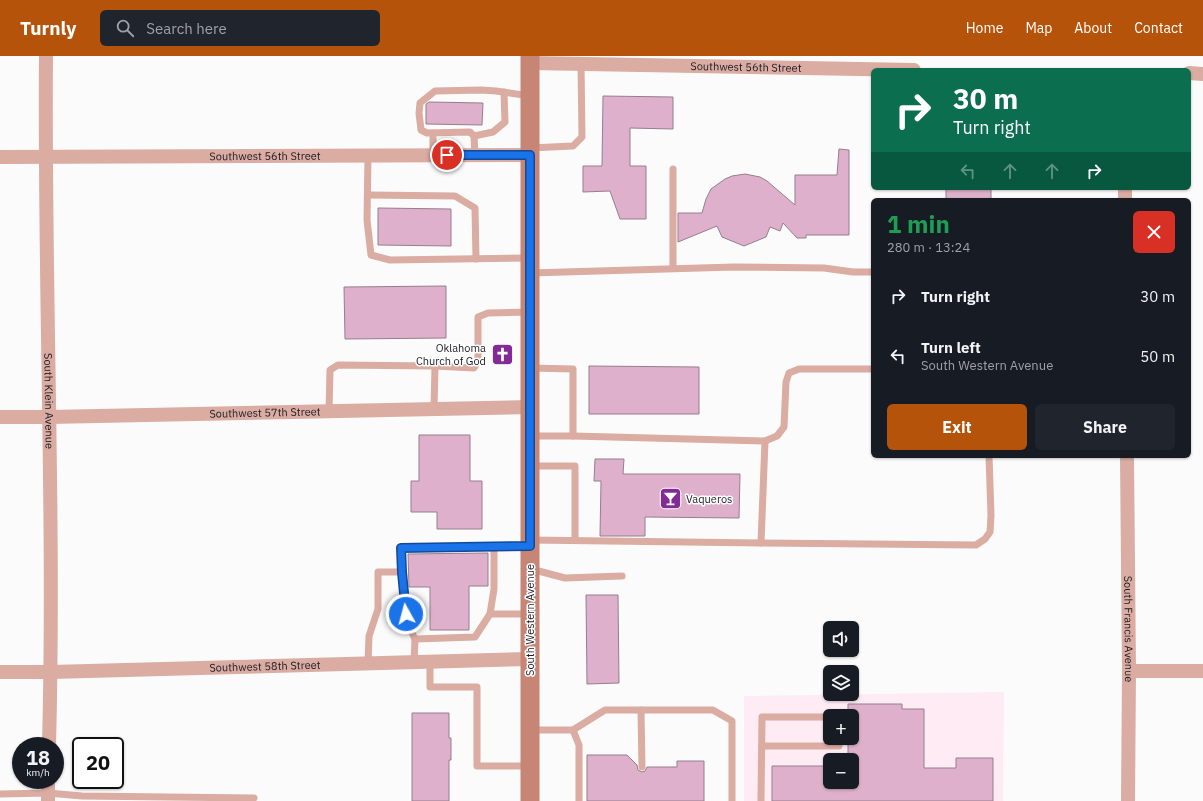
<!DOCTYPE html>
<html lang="en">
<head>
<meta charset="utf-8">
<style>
  body { margin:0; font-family:"IBM Plex Sans",sans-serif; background:#20242c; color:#f1f3f6; height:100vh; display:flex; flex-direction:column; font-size:15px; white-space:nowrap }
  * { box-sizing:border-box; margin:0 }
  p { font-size:13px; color:#9ea1a6 }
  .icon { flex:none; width:22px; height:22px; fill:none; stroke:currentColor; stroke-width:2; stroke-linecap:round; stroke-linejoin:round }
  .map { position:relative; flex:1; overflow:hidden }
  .drawer { position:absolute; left:871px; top:142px; width:320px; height:260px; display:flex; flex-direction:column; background:#171b24; border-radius:6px; box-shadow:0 1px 3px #0004 }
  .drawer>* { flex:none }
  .guide { position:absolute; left:871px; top:12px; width:320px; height:122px; border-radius:6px; box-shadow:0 1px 3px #0004; background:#0b6e4f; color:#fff; overflow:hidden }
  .controls { position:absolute; left:823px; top:565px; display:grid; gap:8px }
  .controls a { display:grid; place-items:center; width:36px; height:36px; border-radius:6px; background:#171b24; box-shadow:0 1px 3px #0004; font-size:20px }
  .speed { position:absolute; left:12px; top:681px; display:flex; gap:8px; font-size:20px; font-weight:700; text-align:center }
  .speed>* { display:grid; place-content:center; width:52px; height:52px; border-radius:50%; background:#171b24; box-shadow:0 1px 3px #0004; line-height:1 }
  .speed small { font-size:10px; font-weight:400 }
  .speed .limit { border:2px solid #111; border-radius:6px; background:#fff; color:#111 }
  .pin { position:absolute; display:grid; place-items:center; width:34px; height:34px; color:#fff; margin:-17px; border:2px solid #fff; border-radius:50%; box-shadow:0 1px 4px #0007 }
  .me { position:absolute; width:44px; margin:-22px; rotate:353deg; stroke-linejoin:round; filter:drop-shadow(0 0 3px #0008) }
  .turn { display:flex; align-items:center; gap:14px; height:84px; padding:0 16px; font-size:18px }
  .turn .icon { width:52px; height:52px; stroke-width:2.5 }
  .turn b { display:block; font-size:28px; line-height:34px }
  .lanes { display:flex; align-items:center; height:38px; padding:0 16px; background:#0003; justify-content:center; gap:20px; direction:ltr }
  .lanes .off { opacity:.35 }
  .round { display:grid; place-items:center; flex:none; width:42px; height:42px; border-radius:6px; background:#20242c }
  .summary { display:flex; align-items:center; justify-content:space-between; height:68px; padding:0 16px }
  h1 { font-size:24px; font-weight:700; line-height:30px; color:#1e9e55 }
  .cta { display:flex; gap:8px; margin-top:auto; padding:8px 16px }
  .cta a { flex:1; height:46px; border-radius:6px; background:#b45309; color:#fff; font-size:16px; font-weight:700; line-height:46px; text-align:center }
  .cta a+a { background:#20242c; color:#f1f3f6 }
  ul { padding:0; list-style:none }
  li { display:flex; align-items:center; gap:12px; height:60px; padding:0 16px }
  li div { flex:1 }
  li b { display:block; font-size:15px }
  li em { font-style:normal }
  header { display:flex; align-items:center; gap:24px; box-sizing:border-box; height:56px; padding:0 20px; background:#b45309; color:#fff }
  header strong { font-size:19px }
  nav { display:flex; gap:22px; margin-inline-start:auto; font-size:14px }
  .search { width:280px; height:36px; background:#20242c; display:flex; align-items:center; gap:10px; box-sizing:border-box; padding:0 14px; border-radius:6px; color:#9ea1a6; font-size:15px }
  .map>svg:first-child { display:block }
  .commercial { fill:#feebf3; fill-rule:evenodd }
  .building { fill:#deb0cb; stroke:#967e8c }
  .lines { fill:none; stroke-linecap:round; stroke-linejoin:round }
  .lane { stroke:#daaca2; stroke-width:7 }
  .street { stroke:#daaca2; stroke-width:14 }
  .secondary { stroke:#c78576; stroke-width:19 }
  .route-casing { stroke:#114b97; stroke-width:10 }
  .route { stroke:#1a73e8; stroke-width:7 }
  .labels { text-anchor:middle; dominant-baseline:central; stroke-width:3; stroke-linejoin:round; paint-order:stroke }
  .street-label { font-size:11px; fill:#1c1a23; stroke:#fff }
  .poi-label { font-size:11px; fill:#1c1a23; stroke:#fff; text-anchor:end }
</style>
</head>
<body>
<header>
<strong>Turnly</strong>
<div class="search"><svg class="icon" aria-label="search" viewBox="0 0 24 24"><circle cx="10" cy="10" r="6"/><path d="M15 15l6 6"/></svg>Search here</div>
<nav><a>Home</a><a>Map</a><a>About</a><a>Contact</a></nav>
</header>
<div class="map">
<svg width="1203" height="745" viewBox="0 0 1203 745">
  <rect width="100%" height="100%" fill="#fbfbfb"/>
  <path class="commercial" d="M1004 636 1003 745H744V640ZM830 660H852V682H830ZM830 704H852V726H830Z"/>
  <g class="building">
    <path d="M603 40 673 41V73L630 72V110H646V163H620L610 135 583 136V110H602Z"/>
    <path d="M429 46 483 47 482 69 426 68V48Z"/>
    <path d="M839 93 849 94V179H806V182H797L783 167 780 175 770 171 766 181 744 190 722 181 717 170 678 186V157H702L706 143 711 133 725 123 732 120 745 118 760 121 767 125 795 149V119H837Z"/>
    <rect x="946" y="132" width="45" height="12"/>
    <path d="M378 152 451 153V190L378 189Z"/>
    <path d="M446 230V282L345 283 344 231Z"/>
    <path d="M589 310 699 311V358H589Z"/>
    <path d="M419 379H470V425H482V473H437V456H411V425H419Z"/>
    <path d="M595 403H624L623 418H740L739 462 645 461V480H600L601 425H594Z"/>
    <path d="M488 497V530H469V574H430V531H409L408 498Z"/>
    <path d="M586 539H618L619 627 587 628Z"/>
    <path d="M848 648H902V653H924V712H956V702H993V745H772V710H830V726H852V704H848V682H852V660H848Z"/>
    <path d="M412 657H449V682H451V704H449V745H412Z"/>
    <path d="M587 699H627L637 709 638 714 642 716 645 715 647 711H677V705H704V745H587Z"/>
  </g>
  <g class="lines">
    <g class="lane">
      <path d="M474 80 493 76 505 66 504 36"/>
      <path d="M530 92 573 90 582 81 581 8"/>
      <path d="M368 99 367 164 371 199 390 204 530 202"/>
      <path d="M433 99V77"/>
      <path d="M475 99 474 80 470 76 427 77 421 74 419 57 420 47 435 35 481 34 496 35 530 40"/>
      <path d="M368 139 455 140 475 152 476 203"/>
      <path d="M673 212V113"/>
      <path d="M530 217 734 211 824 212 853 216H873"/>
      <path d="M435 310 474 312 478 305V261L488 257 530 256"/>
      <path d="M530 312 573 313V380H531"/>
      <path d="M329 355 330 314 338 309 435 310 434 353"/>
      <path d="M765 385 777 380 784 371 786 326 789 317 799 313H873"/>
      <path d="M531 410H575V484"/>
      <path d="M530 484 761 487 765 385 573 380"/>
      <path d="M761 487 976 489 985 483 990 476 991 459 989 400"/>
      <path d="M531 513 565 522 622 520"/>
      <path d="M402 516 408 569 415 583 414 607"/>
      <path d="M490 558H530"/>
      <path d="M415 583 475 581 490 558 494 533V490"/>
      <path d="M430 606V631H477V710H530"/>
      <path d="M368 608 369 580 378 553V516H402L401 492 530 490"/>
      <path d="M641 654 642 711"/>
      <path d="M531 674H573L605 654H713L732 665V745"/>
      <path d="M573 674 579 689V745"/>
      <path d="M762 690H839V682"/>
      <path d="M0 738 48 737 82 740 254 742"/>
      <path d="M761 745 762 661H830"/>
    </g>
    <g class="street">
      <path id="s1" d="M46 0C44 230 55 460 49 690"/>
      <path id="s2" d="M530 7 914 14"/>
      <path d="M1189 17 1203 18"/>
      <path id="s3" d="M0 101 530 99"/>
      <path d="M1125 132V144"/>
      <path id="s4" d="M0 361H49L530 351"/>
      <path id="s5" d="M1127 400 1129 615 1128 745"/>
      <path d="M1129 615H1203"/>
      <path id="s6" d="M0 616H51L530 603"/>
      <path d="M48 745V724"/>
    </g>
    <path class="secondary" d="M530 0V745"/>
  </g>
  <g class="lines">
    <defs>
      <path id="route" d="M406 558 402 516 401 492 530 490V99H447"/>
    </defs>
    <use href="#route" class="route-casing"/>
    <use href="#route" class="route"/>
  </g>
  <defs>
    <symbol id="church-square" viewBox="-11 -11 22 22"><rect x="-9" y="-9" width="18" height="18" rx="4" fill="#842a97" stroke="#fff"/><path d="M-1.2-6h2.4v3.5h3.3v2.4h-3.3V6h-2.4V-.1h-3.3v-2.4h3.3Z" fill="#fff"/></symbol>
    <symbol id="bar-square" viewBox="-11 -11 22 22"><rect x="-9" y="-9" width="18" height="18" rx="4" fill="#842a97" stroke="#fff"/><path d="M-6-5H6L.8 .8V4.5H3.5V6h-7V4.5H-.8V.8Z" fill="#fff"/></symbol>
  </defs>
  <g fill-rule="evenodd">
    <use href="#church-square" x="490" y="286" width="25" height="25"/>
    <use href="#bar-square" x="658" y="430" width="25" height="25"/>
  </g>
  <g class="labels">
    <g class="street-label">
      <text stroke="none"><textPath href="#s2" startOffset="216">Southwest 56th Street</textPath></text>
      <text stroke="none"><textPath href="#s3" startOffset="265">Southwest 56th Street</textPath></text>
      <text stroke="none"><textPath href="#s1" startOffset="345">South Klein Avenue</textPath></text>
      <text stroke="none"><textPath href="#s4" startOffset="265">Southwest 57th Street</textPath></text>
      <text transform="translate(530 564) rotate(-90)">South Western Avenue</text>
      <text stroke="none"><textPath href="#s5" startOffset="173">South Francis Avenue</textPath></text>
      <text stroke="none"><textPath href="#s6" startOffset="265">Southwest 58th Street</textPath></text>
    </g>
    <g class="poi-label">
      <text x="486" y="292">Oklahoma<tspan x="486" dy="13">Church of God</tspan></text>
      <text x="686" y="443" text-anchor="start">Vaqueros</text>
    </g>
  </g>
</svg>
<div class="controls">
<a><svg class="icon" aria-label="sound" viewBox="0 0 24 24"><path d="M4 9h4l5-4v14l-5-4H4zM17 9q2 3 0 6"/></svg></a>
<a><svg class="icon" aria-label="layers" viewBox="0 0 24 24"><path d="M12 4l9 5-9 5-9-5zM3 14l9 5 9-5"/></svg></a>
<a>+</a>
<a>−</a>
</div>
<div class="speed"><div>18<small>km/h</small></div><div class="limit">20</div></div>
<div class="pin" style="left:447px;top:99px;background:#d93025"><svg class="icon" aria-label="arrive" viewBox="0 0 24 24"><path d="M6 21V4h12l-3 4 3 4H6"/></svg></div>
<svg class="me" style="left:406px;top:558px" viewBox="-20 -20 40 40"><circle r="17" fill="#1a73e8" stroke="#fff" stroke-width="3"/><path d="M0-11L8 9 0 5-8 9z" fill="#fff"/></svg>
<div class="guide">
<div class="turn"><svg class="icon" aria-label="right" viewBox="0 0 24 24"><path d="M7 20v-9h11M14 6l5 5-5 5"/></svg><div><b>30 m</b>Turn right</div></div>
<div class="lanes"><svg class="icon off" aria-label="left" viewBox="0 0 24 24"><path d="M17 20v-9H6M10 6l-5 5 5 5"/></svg><svg class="icon off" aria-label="ahead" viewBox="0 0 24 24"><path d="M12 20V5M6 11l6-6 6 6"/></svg><svg class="icon off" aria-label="ahead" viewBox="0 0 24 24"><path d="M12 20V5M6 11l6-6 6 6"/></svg><svg class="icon" aria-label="right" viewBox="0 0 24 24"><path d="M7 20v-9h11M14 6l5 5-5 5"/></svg></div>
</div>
<section class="drawer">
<div class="summary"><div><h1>1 min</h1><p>280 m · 13:24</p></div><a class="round" style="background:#d93025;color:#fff"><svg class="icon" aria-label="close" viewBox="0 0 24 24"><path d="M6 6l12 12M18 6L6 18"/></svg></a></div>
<ul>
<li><svg class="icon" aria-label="right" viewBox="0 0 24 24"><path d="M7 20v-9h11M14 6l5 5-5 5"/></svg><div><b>Turn right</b></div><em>30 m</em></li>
<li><svg class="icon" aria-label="left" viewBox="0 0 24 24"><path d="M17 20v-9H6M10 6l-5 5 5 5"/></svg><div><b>Turn left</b><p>South Western Avenue</p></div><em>50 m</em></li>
</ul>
<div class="cta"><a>Exit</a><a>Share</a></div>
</section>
</div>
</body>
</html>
